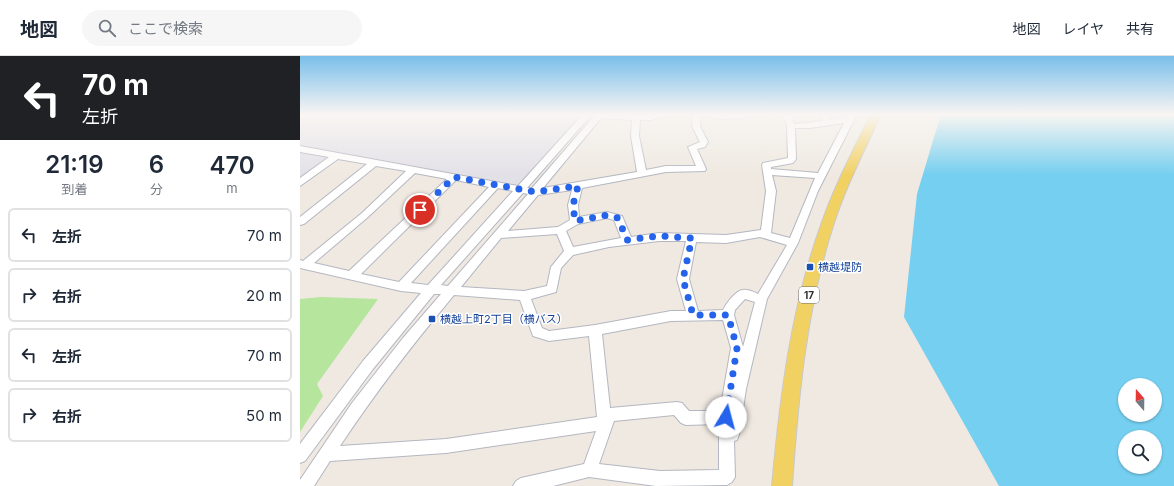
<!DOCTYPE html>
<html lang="ja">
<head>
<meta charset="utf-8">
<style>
  body { margin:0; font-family:Inter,"Noto Sans JP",sans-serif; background:#f6f6f7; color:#1f2937; height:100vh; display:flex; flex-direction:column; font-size:15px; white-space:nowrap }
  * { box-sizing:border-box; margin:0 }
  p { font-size:13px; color:#747a83 }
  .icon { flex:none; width:22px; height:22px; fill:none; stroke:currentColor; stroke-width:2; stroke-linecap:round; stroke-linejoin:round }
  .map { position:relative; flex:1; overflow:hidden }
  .details { display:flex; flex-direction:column; background:#fff; width:300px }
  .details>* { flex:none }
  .hud { background:#202124; color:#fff; overflow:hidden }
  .needle { width:26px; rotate:340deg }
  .fabs { position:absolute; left:818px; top:322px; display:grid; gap:8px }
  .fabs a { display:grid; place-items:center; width:44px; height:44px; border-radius:50%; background:#fff; box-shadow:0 1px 3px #0004; font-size:20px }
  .pin { position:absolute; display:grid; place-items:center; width:34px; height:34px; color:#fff; margin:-17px; border:2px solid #fff; border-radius:50%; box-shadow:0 1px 4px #0007 }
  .me { position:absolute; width:44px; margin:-22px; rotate:8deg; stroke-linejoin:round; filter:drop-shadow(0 0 3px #0008) }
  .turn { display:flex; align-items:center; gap:14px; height:84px; padding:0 16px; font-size:18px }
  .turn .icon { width:52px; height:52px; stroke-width:2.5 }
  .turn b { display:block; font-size:28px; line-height:34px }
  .eta { display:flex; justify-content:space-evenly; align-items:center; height:68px; text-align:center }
  .eta b { font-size:24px; font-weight:600; line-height:28px }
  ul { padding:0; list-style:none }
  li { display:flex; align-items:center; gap:12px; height:54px; margin:0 8px 6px; padding:0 8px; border:2px solid #e0e1e3; border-radius:6px }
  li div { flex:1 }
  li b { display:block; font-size:15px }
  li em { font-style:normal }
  header { display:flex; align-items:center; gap:24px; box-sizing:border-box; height:56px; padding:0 20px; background:#fff; border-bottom:1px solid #e0e1e3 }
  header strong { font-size:19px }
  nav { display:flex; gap:22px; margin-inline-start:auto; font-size:14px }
  .search { width:280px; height:36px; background:#f6f6f7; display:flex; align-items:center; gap:10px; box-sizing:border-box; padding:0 14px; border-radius:22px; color:#747a83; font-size:15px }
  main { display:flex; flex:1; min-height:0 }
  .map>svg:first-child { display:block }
  .industrial { fill:#e3e1e8 }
  .green { fill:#b6e59e }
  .water { fill:#75cff0; fill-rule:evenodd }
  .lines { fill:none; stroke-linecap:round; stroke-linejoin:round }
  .minor-casing { stroke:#b4b7c1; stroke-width:2 }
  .major-casing { stroke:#c9c9c9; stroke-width:2 }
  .minor { fill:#fff; fill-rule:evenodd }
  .major { fill:#f2d163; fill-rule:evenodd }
  .route { stroke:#2563eb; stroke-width:7; stroke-dasharray:0 12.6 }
  .transit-dot { fill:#1a4fb4; stroke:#fff; stroke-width:1.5 }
  .labels { text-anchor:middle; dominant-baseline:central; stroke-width:3; stroke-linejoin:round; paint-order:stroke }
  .shield { fill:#fff; stroke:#6d6d6d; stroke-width:1 }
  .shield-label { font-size:10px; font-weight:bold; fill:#2e2e2e }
  .transit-label { font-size:11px; fill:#164399; stroke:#fff; text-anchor:start }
</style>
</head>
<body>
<header>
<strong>地図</strong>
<div class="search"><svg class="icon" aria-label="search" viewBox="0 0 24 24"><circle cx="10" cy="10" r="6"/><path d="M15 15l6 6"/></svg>ここで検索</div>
<nav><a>地図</a><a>レイヤ</a><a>共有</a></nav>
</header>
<main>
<section class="details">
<div class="hud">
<div class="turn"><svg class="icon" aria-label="left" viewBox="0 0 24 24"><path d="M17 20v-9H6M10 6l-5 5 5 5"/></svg><div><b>70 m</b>左折</div></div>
</div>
<div class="eta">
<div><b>21:19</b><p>到着</p></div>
<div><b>6</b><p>分</p></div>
<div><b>470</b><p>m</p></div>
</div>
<ul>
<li><svg class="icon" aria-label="left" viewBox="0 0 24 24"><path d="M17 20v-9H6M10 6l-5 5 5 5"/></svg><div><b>左折</b></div><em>70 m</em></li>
<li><svg class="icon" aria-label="right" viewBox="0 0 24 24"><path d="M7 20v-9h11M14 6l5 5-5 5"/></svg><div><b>右折</b></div><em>20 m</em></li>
<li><svg class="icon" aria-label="left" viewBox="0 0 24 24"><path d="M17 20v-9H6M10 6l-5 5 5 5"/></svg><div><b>左折</b></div><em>70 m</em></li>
<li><svg class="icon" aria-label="right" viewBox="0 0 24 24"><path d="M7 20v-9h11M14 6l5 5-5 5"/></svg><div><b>右折</b></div><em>50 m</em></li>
</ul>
</section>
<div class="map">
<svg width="874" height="430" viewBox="0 0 874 430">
  <rect width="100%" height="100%" fill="#efe9e1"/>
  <path class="industrial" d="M0 58H283L219 131 36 97 0 123Z"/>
  <path class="green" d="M21 241 78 243 17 328 23 340 0 376V243Z"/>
  <path class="water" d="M641 58H874V430H699L604 261 617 138ZM825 329H855V359H825ZM825 381H855V411H825Z"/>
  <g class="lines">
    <defs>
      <path id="minor" d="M283 58H292L227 132H232L296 58H373L351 64H340L339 80 346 114 366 110H396L388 91 400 86 392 70 393 58H470L466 60 424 63 401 60 400 70 408 86 405 91 397 93 406 113 405 115 366 116 282 132 278 149 279 161 307 156 322 160 331 181 359 177 426 179 461 174 466 135 462 109 463 107 488 102 487 70 483 58H491L494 68 523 65 519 58H527L530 64 547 62 549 58H557L518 135 498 187 467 243 446 333 439 379 437 384 434 385 435 421 432 426 427 429 356 430 289 421 253 430H213L216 425 221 422 284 408 296 375 146 397 30 405 14 430H0V424L52 347 103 282 141 238H134L73 313 5 405 0 407V388L63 305 121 237 101 235 0 212V204L3 205 62 157 106 115 76 110 4 168 0 169V161L67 108 38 103 0 130V122L29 101 0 96V90L218 130ZM301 62 332 64 331 80 337 116 243 132ZM544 67 518 117 471 113V111L493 107 496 103 495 72H510ZM115 117 147 123 49 215 14 207 68 161ZM472 119 515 122 490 182 471 177 476 135ZM156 124 189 131 99 226 61 218ZM198 132 213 135 128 229 111 227ZM272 134 268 149 270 164 258 171 208 175 238 139ZM223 137 228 138 148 230 141 229ZM307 162 314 164 321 182 273 191 266 175 278 168ZM257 178 264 195 251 211 247 230 224 235 161 231 201 182ZM460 181 487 189 458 238C454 236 447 233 443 234 436 234 426 248 423 254L398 255 389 223 396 186 426 187ZM359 185H386L377 223 386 255H371L295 269 249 275 242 272 231 243 256 236 261 212 273 199 309 191ZM154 239 220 244 233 280 249 285 289 280 297 361 146 383 40 390C75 337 113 288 154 239ZM445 243 455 246 443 291 434 259 435 254ZM423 264 431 292 420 355H389L382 347 377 346 310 352 302 278 371 265ZM374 359 381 367 386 369 419 368V414L360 415 299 408 314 365Z"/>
      <path id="major" d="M571 58H581C564 95 545 132 533 170 506 254 498 343 492 430H472C480 342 491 252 521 169 534 131 553 95 571 58Z"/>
    </defs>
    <use href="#minor" class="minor-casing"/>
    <use href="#major" class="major-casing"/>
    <use href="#minor" class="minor"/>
    <use href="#major" class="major"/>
  </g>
  <linearGradient id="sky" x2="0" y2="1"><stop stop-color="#7abfeb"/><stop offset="0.49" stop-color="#f8f5f2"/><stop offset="1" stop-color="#f8f5f2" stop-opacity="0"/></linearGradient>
  <rect width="874" height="119" fill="url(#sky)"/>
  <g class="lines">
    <path class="route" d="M120 154 154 121 235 136 278 130 273 149 275 165 307 159 318 162 327 184 359 180 392 182 383 223 393 259H428L437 292 426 361"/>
  </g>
  <g class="transit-dot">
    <rect x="506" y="207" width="8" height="8" rx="2"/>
    <rect x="128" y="259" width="8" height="8" rx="2"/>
  </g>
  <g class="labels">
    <rect class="shield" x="499" y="231" width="20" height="16" rx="3"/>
    <g class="shield-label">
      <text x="509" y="239">17</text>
    </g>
    <g class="transit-label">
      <text x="518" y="211">横越堤防</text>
      <text x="140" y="263">横越上町2丁目（横バス）</text>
    </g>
  </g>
</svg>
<div class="fabs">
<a><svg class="needle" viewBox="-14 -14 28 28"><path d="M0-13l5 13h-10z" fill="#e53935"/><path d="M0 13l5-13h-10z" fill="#747a83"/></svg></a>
<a><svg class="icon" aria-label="search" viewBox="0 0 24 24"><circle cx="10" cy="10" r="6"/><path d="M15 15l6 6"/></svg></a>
</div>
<div class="pin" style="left:120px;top:154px;background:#d93025"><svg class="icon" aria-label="arrive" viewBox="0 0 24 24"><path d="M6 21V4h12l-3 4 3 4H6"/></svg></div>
<svg class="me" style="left:426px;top:361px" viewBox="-20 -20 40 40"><circle r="19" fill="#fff"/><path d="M0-13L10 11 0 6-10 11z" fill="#2563eb"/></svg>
</div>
</main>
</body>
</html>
